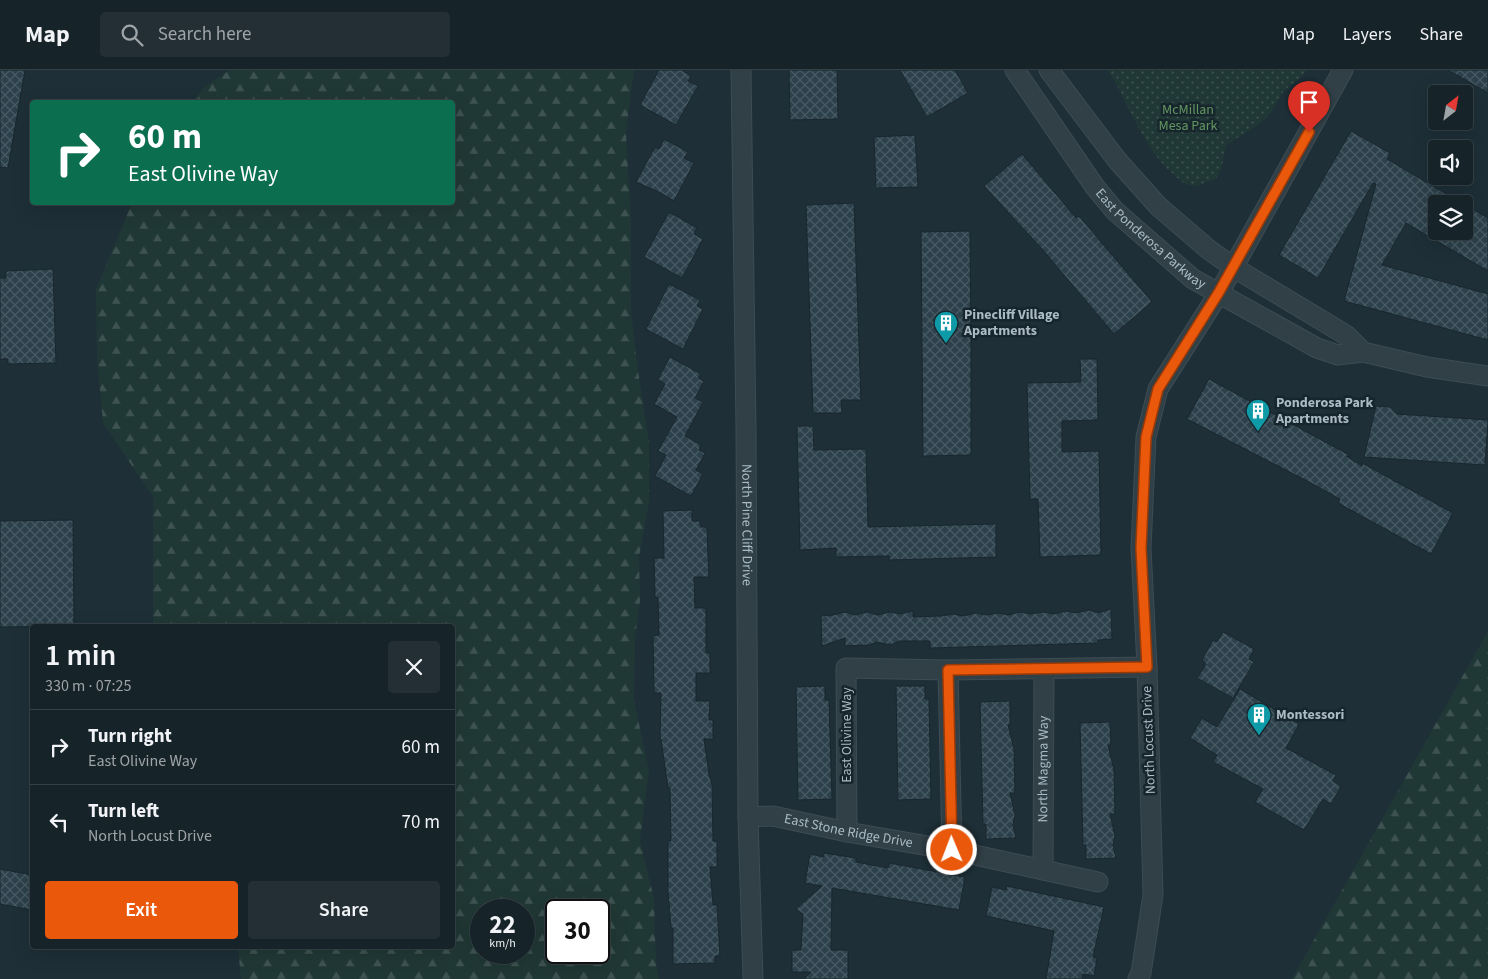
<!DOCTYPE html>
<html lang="en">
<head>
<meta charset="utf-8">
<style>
  body { margin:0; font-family:"Source Sans 3",sans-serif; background:#232f35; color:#f1f3f6; height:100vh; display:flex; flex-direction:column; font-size:19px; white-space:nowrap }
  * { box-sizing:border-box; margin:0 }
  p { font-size:16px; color:#9ea4a8 }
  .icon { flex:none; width:28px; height:28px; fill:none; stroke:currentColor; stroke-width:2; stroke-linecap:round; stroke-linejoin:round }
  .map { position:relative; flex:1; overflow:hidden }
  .drawer { position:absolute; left:30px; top:554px; width:425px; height:325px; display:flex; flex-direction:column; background:#162329; border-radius:5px; box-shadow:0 5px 20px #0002,0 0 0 1px #354046 }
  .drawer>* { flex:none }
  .guide { position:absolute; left:30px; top:30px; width:425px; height:105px; border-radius:5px; box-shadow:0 5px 20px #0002,0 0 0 1px #354046; background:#0b6e4f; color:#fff; overflow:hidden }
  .needle { width:32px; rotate:31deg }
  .tools { position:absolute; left:1428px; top:15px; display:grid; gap:10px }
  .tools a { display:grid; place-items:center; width:45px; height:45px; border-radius:5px; background:#162329; box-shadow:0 5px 20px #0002,0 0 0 1px #354046; font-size:25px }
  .speed { position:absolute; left:470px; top:829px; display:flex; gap:10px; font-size:25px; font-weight:700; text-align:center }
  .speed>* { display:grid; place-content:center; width:65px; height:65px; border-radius:50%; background:#162329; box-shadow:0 5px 20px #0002,0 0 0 1px #354046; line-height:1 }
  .speed small { font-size:12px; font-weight:400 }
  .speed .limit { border:2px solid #111; border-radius:8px; background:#fff; color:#111 }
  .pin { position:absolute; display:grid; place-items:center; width:42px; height:42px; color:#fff; margin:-51px -21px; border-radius:50% 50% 50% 0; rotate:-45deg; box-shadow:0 0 5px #0007 }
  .pin .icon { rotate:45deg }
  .me { position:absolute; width:55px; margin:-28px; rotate:359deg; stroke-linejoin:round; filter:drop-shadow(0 0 4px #0008) }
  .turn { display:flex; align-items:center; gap:18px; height:105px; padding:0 15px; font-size:22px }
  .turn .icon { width:65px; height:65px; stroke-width:2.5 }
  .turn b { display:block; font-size:35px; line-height:42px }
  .round { display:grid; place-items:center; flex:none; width:52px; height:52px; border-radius:5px; background:#232f35 }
  .headline { display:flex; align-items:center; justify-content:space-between; height:85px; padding:0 15px }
  h1 { font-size:30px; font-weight:600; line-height:38px }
  .cta { display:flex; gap:10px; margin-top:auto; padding:10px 15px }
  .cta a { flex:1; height:58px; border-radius:5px; background:#ea580c; color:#fff; font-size:20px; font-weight:600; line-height:58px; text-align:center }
  .cta a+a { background:#232f35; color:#f1f3f6 }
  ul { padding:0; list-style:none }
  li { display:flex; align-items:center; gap:15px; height:75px; padding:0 15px; border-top:1px solid #354046 }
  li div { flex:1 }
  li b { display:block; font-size:19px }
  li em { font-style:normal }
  header { display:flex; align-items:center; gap:30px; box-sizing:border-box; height:70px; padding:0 25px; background:#162329; border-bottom:1px solid #354046 }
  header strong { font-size:24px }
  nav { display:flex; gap:28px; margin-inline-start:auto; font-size:18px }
  .search { width:350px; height:45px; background:#232f35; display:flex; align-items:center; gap:12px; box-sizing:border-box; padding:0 18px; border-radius:5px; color:#9ea4a8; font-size:19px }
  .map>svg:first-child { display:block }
  .forest { fill:url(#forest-firs); fill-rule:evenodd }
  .park { fill:url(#park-dots) }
  .building { fill:url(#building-cross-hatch); stroke:#19272e }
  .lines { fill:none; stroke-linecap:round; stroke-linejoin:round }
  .minor-casing { stroke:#3e4c54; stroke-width:21 }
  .minor { stroke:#314047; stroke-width:19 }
  .route-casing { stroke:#983908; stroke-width:12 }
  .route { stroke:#ea580c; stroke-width:9 }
  .labels { text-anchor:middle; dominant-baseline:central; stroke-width:5; stroke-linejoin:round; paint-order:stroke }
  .park-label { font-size:14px; fill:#629661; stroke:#17252c }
  .street-label { font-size:14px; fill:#abbbc5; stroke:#17252c }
  .poi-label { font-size:14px; font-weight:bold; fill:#abbbc5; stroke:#17252c; text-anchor:start }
</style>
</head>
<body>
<header>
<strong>Map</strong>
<div class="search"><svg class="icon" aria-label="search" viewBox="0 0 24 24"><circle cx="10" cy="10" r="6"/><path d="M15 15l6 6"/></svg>Search here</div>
<nav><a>Map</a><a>Layers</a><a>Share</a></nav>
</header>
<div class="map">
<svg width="1488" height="909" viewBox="0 0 1488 909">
  <defs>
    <pattern id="forest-firs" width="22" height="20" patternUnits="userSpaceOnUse" patternTransform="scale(1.25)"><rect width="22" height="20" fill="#203835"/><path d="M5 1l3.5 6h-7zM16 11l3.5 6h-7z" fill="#3e5351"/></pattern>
    <pattern id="park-dots" width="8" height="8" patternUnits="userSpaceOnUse" patternTransform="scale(1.25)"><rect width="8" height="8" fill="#203835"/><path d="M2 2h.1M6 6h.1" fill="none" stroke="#3e5351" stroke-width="1.8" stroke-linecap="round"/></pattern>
    <pattern id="building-cross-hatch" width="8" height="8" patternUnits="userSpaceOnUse" patternTransform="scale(1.25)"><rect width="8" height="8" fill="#2c414b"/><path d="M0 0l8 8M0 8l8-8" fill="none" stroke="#485a63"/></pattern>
  </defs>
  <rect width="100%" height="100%" fill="#1e2f37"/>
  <g class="forest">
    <path d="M230 0H634L626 63 631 150V241L638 301 649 372V432L639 487 640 531 635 567 634 630 649 701 640 770 654 829 656 894 659 909H241L238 878 228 876H452V556H153V427L103 353 97 288 96 219 132 133 452 132V32H193L203 18ZM481 840H524V882H481ZM556 840H599V882H556Z"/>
    <path d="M1488 561V909H1292Z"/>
  </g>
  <path class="park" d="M1108 0H1307C1301 9 1292 13 1284 21 1278 27 1276 37 1270 44 1258 57 1240 65 1226 76L1221 100 1216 109C1209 111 1198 117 1190 115 1184 114 1178 109 1174 105 1142 77 1130 35 1108 0Z"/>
  <g class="building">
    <path d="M0 0H25L8 98 0 97Z"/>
    <path d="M659 0H682L691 6 688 11 698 16 676 55 640 35Z"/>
    <path d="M789 0H837L838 49 790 50Z"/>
    <path d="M900 0H955L968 23 927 47Z"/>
    <path d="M1448 0H1488V23Z"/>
    <path d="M1351 61 1390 83 1387 89 1463 134H1436V161H1464V134L1488 148V201L1406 153 1382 195 1488 224V270L1344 231 1376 114 1373 113 1318 208 1279 185Z"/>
    <path d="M915 65 918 117 876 118 874 67Z"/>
    <path d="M664 69 688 82 684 88 694 93 674 131 661 123 636 112 655 77 659 79Z"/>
    <path d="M1022 84 1076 148 1079 146 1152 232 1114 264 1042 179 984 116Z"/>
    <path d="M854 133 861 330H841L842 343H813L806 135Z"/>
    <path d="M669 142 697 158 694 164 703 169 682 208 644 187Z"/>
    <path d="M970 161 971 273V385L923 386 921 162Z"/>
    <path d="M53 199 56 293 8 294V289H0V208H6V201Z"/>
    <path d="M669 214 700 230 697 236 703 239 683 279 646 259Z"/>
    <path d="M670 287 701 304 698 308 704 311 695 328 703 332 685 366 701 375 699 380 705 383 696 400 703 404 691 426 655 406 666 385 658 381 677 347 654 334 665 314 658 309Z"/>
    <path d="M1080 289H1097L1098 350 1062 351V382L1099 381 1101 485 1040 487 1038 429H1030L1027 313 1081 312Z"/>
    <path d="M1209 309 1351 386H1346L1362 396V393L1453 443 1431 484 1338 433 1340 429 1309 412 1187 349Z"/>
    <path d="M1376 336 1390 337 1397 344 1488 350 1485 395 1364 387Z"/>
    <path d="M797 356H813L814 380 866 379 868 457 996 454V487L889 490V486L836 487V478L800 480Z"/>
    <path d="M692 440V451H700L701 457H707L708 487 709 507H694L695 538H706V583H710V603H696V631H710L709 650H713V669H704L709 704 712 714 713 771H717V797H710L713 835H717L720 886H715V893L673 894V858H671L668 822V771H671L670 718H668L661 669H660L661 623H654L653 566 659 565 658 527H655L654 488H664L663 441Z"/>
    <path d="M73 450 74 556 0 557V451Z"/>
    <path d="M1111 539 1112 569 1098 570V573L930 578V571H899L891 575 877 572 869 575 845 576V568L822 576 821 546 833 545 845 542 855 545 868 542 877 545 890 542 900 544 913 541V547L941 546 953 544 963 546 976 543 986 545 999 543 1008 545 1020 542 1031 544 1043 542 1054 544 1066 541 1076 543 1089 540 1098 543Z"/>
    <path d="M1223 562 1254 579 1249 589 1254 592 1233 628 1197 608 1206 594 1202 590 1213 570 1217 572Z"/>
    <path d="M825 616V630H829L832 729 798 730 796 617Z"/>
    <path d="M896 616H925V629H929L931 729 898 730Z"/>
    <path d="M1240 619 1299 654 1286 678 1336 705 1333 711 1341 716 1331 734 1323 729 1304 760 1255 732 1263 719 1213 692 1217 685 1190 668 1202 648 1217 657Z"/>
    <path d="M1010 631V655H1008L1014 679 1015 723H1010L1015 745 1013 755 1016 768 986 769V754H983L980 632Z"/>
    <path d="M1110 652 1111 675H1108L1114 700 1115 744H1110L1115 766 1113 775 1116 788 1086 789V775H1083L1080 653Z"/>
    <path d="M824 783 856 788V792L888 798 889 793 965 807 959 840 832 818 831 880H848V909H804L811 902H792V880H801L803 844 796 839 822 816 805 813 810 784 824 787Z"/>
    <path d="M0 799 32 805V840L0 834Z"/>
    <path d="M1007 816 1104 837 1093 887 1097 888 1094 906 1083 904 1082 909H1046L1054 861 986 846 992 817 1006 820Z"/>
  </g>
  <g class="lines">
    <defs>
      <g id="minor">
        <path id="s1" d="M741 0 746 359 748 747 753 909"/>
        <path id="s2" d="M1015 0 1095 117 1115 141 1193 209 1317 278 1338 285 1363 282 1427 297 1488 306"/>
        <path d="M1049 0 1117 90 1158 136 1208 179 1233 197 1346 265 1363 282"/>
        <path d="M948 600 952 780"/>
        <path id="s3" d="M748 747 773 746 847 762 952 780 1098 812"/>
        <path d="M847 762 846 598 948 600 1147 597"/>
        <path id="s4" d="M1043 800 1044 599"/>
        <path d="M1138 909 1141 903 1153 825 1147 597 1141 478 1146 367 1158 319 1219 223 1343 0"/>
      </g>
    </defs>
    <use href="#minor" class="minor-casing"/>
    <use href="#minor" class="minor"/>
  </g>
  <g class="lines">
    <defs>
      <path id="route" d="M952 780 948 600 1147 597 1141 478 1146 367 1158 319 1219 222 1309 62"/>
    </defs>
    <use href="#route" class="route-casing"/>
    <use href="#route" class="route"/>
  </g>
  <defs>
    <symbol id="building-pin" viewBox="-11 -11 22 30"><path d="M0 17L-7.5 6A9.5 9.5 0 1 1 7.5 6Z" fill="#0f9aa8" stroke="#17252c"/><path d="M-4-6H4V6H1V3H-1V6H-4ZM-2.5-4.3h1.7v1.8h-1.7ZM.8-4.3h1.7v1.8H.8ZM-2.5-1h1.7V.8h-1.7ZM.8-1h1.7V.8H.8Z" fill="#fff"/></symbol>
  </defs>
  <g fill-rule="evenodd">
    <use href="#building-pin" x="932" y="239" width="28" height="38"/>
    <use href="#building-pin" x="1244" y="327" width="28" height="38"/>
    <use href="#building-pin" x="1245" y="631" width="28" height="38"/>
  </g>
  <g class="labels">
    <g class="park-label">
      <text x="1188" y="40">McMillan<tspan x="1188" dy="16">Mesa Park</tspan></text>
    </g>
    <g class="street-label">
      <text stroke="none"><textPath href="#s2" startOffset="218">East Ponderosa Parkway</textPath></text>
      <text stroke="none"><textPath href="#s1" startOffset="455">North Pine Cliff Drive</textPath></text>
      <text transform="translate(847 665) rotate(-90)">East Olivine Way</text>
      <text transform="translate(1149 670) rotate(-92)">North Locust Drive</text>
      <text stroke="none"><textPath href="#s4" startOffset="101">North Magma Way</textPath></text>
      <text stroke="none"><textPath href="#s3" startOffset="102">East Stone Ridge Drive</textPath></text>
    </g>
    <g class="poi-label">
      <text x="964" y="245">Pinecliff Village<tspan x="964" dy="16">Apartments</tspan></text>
      <text x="1276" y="333">Ponderosa Park<tspan x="1276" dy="16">Apartments</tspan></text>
      <text x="1276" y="645">Montessori</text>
    </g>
  </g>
</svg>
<div class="tools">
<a><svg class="needle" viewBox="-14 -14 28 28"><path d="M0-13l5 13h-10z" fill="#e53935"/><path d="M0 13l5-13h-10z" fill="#9ea4a8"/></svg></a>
<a><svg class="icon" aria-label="sound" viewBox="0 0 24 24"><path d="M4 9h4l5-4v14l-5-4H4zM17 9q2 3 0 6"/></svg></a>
<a><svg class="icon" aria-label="layers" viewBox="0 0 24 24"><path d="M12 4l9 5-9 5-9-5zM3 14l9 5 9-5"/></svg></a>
</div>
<div class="speed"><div>22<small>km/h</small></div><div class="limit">30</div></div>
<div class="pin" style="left:1309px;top:62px;background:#d93025"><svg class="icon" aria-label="arrive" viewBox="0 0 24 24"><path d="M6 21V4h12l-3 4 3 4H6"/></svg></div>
<svg class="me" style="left:952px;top:780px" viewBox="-20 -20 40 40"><circle r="17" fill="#ea580c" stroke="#fff" stroke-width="3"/><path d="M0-11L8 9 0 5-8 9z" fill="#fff"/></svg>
<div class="guide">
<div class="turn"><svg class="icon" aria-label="right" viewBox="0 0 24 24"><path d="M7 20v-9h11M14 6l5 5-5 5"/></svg><div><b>60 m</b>East Olivine Way</div></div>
</div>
<section class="drawer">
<div class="headline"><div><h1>1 min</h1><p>330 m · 07:25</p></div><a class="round"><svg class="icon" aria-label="close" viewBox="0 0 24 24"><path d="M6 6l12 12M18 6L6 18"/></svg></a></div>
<ul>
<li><svg class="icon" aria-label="right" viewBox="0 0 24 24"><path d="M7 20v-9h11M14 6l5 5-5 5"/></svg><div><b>Turn right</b><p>East Olivine Way</p></div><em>60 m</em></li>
<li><svg class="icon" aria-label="left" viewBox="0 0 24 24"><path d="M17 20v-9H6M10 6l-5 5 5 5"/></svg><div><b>Turn left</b><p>North Locust Drive</p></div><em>70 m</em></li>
</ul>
<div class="cta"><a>Exit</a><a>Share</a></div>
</section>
</div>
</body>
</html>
